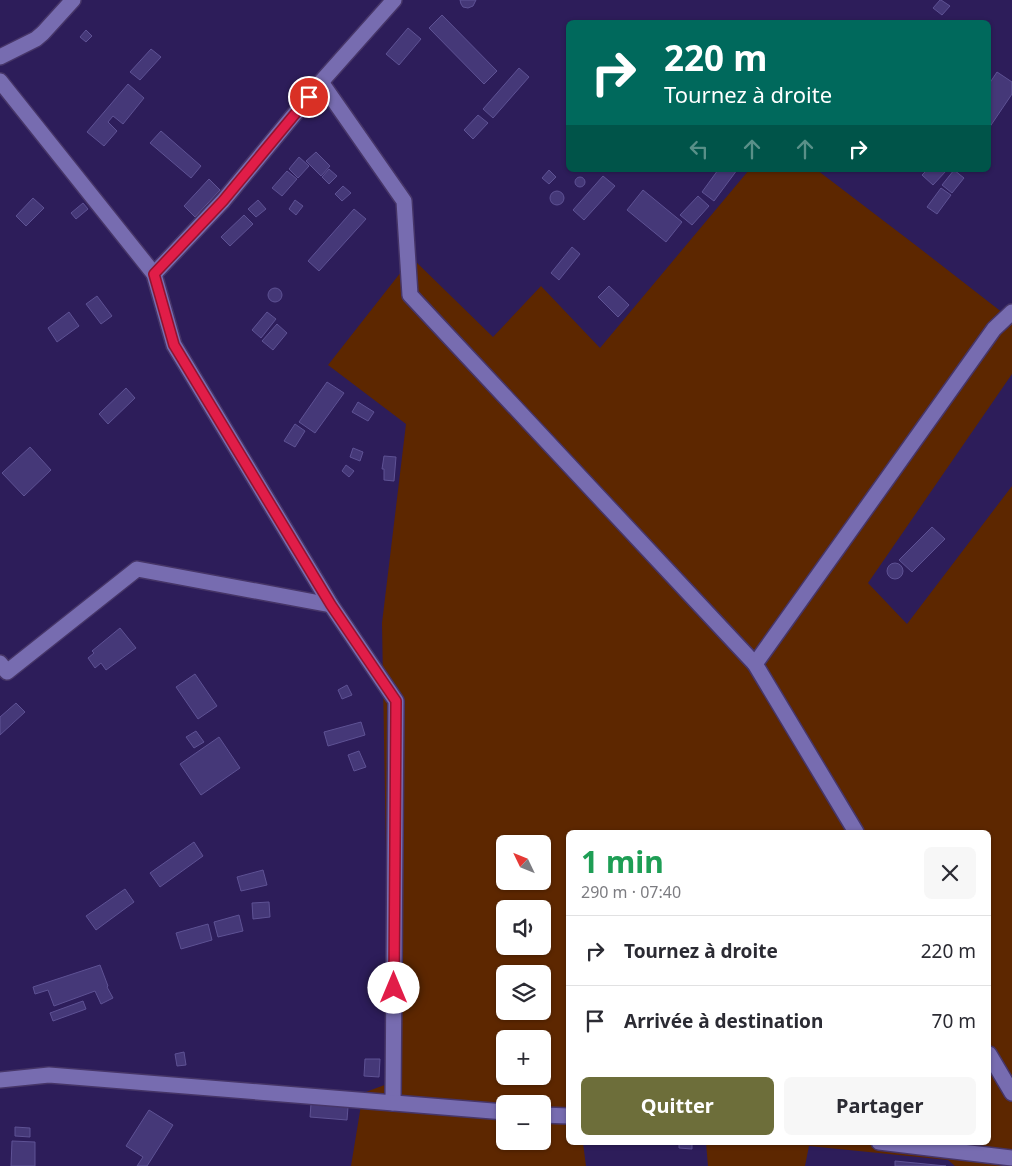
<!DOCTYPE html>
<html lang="fr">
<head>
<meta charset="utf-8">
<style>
  body { margin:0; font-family:"Noto Sans",sans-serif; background:#f7f7f7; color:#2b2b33; height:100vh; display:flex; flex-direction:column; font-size:19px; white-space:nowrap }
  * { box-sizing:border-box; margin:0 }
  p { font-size:16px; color:#7c7c81 }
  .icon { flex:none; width:28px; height:28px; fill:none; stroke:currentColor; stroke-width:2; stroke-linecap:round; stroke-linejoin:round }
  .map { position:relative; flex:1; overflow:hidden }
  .drawer { position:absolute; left:566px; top:830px; width:425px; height:315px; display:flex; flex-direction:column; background:#fff; border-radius:8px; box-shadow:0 1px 4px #0004 }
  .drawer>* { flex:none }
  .top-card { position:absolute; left:566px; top:20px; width:425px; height:152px; border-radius:8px; box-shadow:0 1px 4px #0004; background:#00695c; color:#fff; overflow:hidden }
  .needle { width:32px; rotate:313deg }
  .tools { position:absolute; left:496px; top:835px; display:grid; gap:10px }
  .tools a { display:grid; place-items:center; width:55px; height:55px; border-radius:8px; background:#fff; box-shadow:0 1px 4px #0004; font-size:25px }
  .pin { position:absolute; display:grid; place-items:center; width:42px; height:42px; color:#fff; margin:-21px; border:2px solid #fff; border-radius:50%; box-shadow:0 1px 5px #0007 }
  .me { position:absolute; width:55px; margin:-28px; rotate:0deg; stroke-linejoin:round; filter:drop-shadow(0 0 4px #0008) }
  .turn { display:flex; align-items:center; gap:18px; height:105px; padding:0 15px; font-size:22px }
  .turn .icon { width:65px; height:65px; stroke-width:2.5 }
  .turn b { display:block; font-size:35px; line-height:42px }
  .lanes { display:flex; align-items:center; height:48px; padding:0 15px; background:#0003; justify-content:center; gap:25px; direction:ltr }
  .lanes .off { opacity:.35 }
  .round { display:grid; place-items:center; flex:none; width:52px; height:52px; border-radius:8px; background:#f7f7f7 }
  .headline { display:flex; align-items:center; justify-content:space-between; height:85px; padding:0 15px }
  h1 { font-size:30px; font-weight:700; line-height:38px; color:#1e9e55 }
  .button { display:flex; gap:10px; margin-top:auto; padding:10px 15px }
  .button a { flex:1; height:58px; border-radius:8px; background:#6d6e3a; color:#fff; font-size:20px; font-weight:700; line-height:58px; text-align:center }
  .button a+a { background:#f7f7f7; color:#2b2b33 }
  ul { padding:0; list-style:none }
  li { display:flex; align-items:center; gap:15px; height:70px; padding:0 15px; border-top:1px solid #e1e1e2 }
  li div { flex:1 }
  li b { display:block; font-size:19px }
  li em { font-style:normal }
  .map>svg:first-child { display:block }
  .green { fill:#5d2700; fill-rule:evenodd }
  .building { fill:#453878; stroke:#5e5294 }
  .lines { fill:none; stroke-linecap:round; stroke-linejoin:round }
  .minor-casing { stroke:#463568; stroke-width:18 }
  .minor { stroke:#776cb0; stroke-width:15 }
  .route-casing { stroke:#92132f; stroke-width:12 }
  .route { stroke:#e11d48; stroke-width:9 }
</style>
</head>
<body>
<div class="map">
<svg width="1012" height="1166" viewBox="0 0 1012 1166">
  <rect width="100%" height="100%" fill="#2d1d5a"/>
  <path class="green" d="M749 170H817L918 247 1012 320V374L868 583 907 624 1012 486V1166H955L948 1160 809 1146 805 1166H708L706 1143 989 1142V832H569V1142L583 1143 586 1166H351L363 1093 390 1083 382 623 406 424 328 365 412 258 493 337 541 286 600 348ZM505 844H542V881H505ZM505 909H542V946H505ZM505 974H542V1011H505ZM505 1039H542V1076H505ZM505 1104H542V1141H505Z"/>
  <g class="building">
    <path d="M460 0H476L473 6 468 8 463 7 461 4Z"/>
    <path d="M940 0H941L950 6 942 15 933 8Z"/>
    <path d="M442 15 497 71 484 84 429 28Z"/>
    <path d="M408 28 421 39 399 65 386 54Z"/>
    <path d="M86 30 92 36 86 42 80 37Z"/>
    <path d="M151 49 161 57 140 80 130 72Z"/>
    <path d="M519 68 529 77 493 118 483 109Z"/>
    <path d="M997 72 1012 82V94L989 128V84Z"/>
    <path d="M128 84 144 98 123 124 113 116 108 122 117 131 104 146 87 132Z"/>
    <path d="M478 115 488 123 473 139 464 130Z"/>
    <path d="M161 131 201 166 191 178 150 143Z"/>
    <path d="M316 152 330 166 321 176 306 161Z"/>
    <path d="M299 157 309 166 298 178 289 169Z"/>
    <path d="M329 169 337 176 329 184 322 177Z"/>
    <path d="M549 170 556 177 549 184 542 178Z"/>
    <path d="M718 170H737L714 201 702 192Z"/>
    <path d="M927 170H945L946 171 933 185 922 175Z"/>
    <path d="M954 170 964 178 952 193 942 185Z"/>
    <path d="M287 171 297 179 282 196 272 188Z"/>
    <path d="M603 176 615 186 584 220 573 210Z"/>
    <circle cx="580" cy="182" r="5"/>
    <path d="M209 179 220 190 195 217 184 206Z"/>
    <path d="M343 186 351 193 342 201 335 194Z"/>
    <path d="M941 188 951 195 937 214 927 207Z"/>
    <path d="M643 190 682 222 666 242 627 210Z"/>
    <circle cx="557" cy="198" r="7"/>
    <path d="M698 196 709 206 692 225 680 215Z"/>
    <path d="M33 198 44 208 26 226 16 216Z"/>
    <path d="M258 200 266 209 256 217 248 209Z"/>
    <path d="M295 200 303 206 296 215 289 209Z"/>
    <path d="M83 203 88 209 76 219 71 213Z"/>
    <path d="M354 209 366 219 319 271 308 261Z"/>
    <path d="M244 215 253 224 230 246 221 237Z"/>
    <path d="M572 247 580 254 559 280 551 273Z"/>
    <path d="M609 286 629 305 618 317 598 297Z"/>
    <circle cx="275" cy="295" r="7"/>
    <path d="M97 296 112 316 101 324 86 304Z"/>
    <path d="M69 312 79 326 57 342 48 328Z"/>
    <path d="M267 312 276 319 261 338 252 330Z"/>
    <path d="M277 324 287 333 273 350 262 341Z"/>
    <path d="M327 382 344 393 315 433 299 422Z"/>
    <path d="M126 388 135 398 108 424 99 414Z"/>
    <path d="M358 402 374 412 368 421 352 412Z"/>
    <path d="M295 424 305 431 295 447 284 441Z"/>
    <path d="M30 447 51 470 24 496 2 473Z"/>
    <path d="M353 448 363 452 360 461 350 457Z"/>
    <path d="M384 456 396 457 394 481 384 480V469H382Z"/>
    <path d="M346 465 354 471 349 477 342 471Z"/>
    <path d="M932 527 945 539 912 572 899 560Z"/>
    <circle cx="895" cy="571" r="8"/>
    <path d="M120 628 136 648 106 670 101 663 95 668 88 658 94 653 92 651Z"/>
    <path d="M195 674 217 706 198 719 176 687Z"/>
    <path d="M347 685 352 695 342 699 338 690Z"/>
    <path d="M16 703 25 712 0 735V717Z"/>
    <path d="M361 722 365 735 328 746 324 732Z"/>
    <path d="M196 731 204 742 194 748 186 737Z"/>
    <path d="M219 737 240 768 201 795 180 764Z"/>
    <path d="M359 751 366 767 354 771 348 755Z"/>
    <path d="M194 842 203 856 160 887 150 873Z"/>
    <path d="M263 870 267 885 241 891 237 877Z"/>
    <path d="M125 889 134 902 96 930 86 916Z"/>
    <path d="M269 902 270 917 253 919 252 903Z"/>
    <path d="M239 915 243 931 218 937 214 922Z"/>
    <path d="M208 924 212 940 181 949 176 933Z"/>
    <path d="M100 965 108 986 107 987 113 998 101 1004 95 991 54 1006 48 990 35 994 33 987Z"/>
    <path d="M378 982 385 983 382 1002H376Z"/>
    <path d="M83 1001 86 1009 53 1021 50 1013Z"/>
    <path d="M184 1052 186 1065 177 1066 175 1054Z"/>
    <path d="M365 1059H380L379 1077 364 1076Z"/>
    <path d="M311 1104 348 1107 347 1120 310 1117Z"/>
    <path d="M149 1110 173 1125 147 1166H137L143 1157 126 1146Z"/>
    <path d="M15 1127 30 1128V1137L15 1136Z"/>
    <path d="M12 1141 35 1142V1166H11Z"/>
    <path d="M679 1142H692V1149L679 1148Z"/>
    <path d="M895 1161 946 1166H895Z"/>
  </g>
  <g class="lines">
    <defs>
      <g id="minor">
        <path d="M0 57 36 39 43 33 73 0"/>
        <path d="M0 81 154 274 174 345 331 605 396 701 393 1103"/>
        <path d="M321 82 404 201 410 295 755 664 856 832"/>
        <path d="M154 274 223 201 321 82 394 0"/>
        <path d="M0 663 7 672 137 569 331 605"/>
        <path d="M755 664 994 329 1012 312"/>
        <path d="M989 1054 1012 1093"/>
        <path d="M0 1080 49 1075 505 1112"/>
        <path d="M542 1115 569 1116"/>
        <path d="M879 1142 1012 1158"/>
      </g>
    </defs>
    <use href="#minor" class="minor-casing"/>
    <use href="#minor" class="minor"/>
  </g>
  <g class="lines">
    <defs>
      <path id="route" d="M309 97 223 201 154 274 174 345 331 605 396 701 394 988"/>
    </defs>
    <use href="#route" class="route-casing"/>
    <use href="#route" class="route"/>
  </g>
</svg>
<div class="tools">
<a><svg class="needle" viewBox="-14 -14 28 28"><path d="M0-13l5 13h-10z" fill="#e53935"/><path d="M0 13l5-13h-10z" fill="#7c7c81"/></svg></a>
<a><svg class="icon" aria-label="sound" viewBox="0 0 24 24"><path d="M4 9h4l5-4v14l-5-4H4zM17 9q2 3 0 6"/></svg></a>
<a><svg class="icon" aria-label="layers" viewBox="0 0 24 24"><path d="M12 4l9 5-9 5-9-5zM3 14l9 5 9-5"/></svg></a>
<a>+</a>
<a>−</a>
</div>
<div class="pin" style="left:309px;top:97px;background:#d93025"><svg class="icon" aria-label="arrive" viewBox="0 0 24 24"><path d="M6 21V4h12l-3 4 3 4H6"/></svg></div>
<svg class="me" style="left:394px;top:988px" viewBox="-20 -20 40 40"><circle r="19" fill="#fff"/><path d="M0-13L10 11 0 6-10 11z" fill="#e11d48"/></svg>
<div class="top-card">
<div class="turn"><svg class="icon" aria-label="right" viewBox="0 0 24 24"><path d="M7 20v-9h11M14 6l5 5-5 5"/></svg><div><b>220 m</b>Tournez à droite</div></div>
<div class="lanes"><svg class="icon off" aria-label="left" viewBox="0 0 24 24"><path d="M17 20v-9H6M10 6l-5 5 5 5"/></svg><svg class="icon off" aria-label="ahead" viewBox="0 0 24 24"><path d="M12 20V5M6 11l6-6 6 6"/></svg><svg class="icon off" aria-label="ahead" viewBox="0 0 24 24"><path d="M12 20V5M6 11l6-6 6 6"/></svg><svg class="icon" aria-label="right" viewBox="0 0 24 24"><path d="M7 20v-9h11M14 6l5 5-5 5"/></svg></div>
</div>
<section class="drawer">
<div class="headline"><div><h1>1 min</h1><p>290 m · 07:40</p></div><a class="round"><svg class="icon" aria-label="close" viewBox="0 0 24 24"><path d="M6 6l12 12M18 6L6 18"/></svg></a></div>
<ul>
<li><svg class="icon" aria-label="right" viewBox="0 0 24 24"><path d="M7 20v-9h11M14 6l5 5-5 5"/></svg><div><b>Tournez à droite</b></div><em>220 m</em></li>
<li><svg class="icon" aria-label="arrive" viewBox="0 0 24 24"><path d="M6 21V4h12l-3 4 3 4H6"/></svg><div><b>Arrivée à destination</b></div><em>70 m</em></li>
</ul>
<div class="button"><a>Quitter</a><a>Partager</a></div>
</section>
</div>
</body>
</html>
